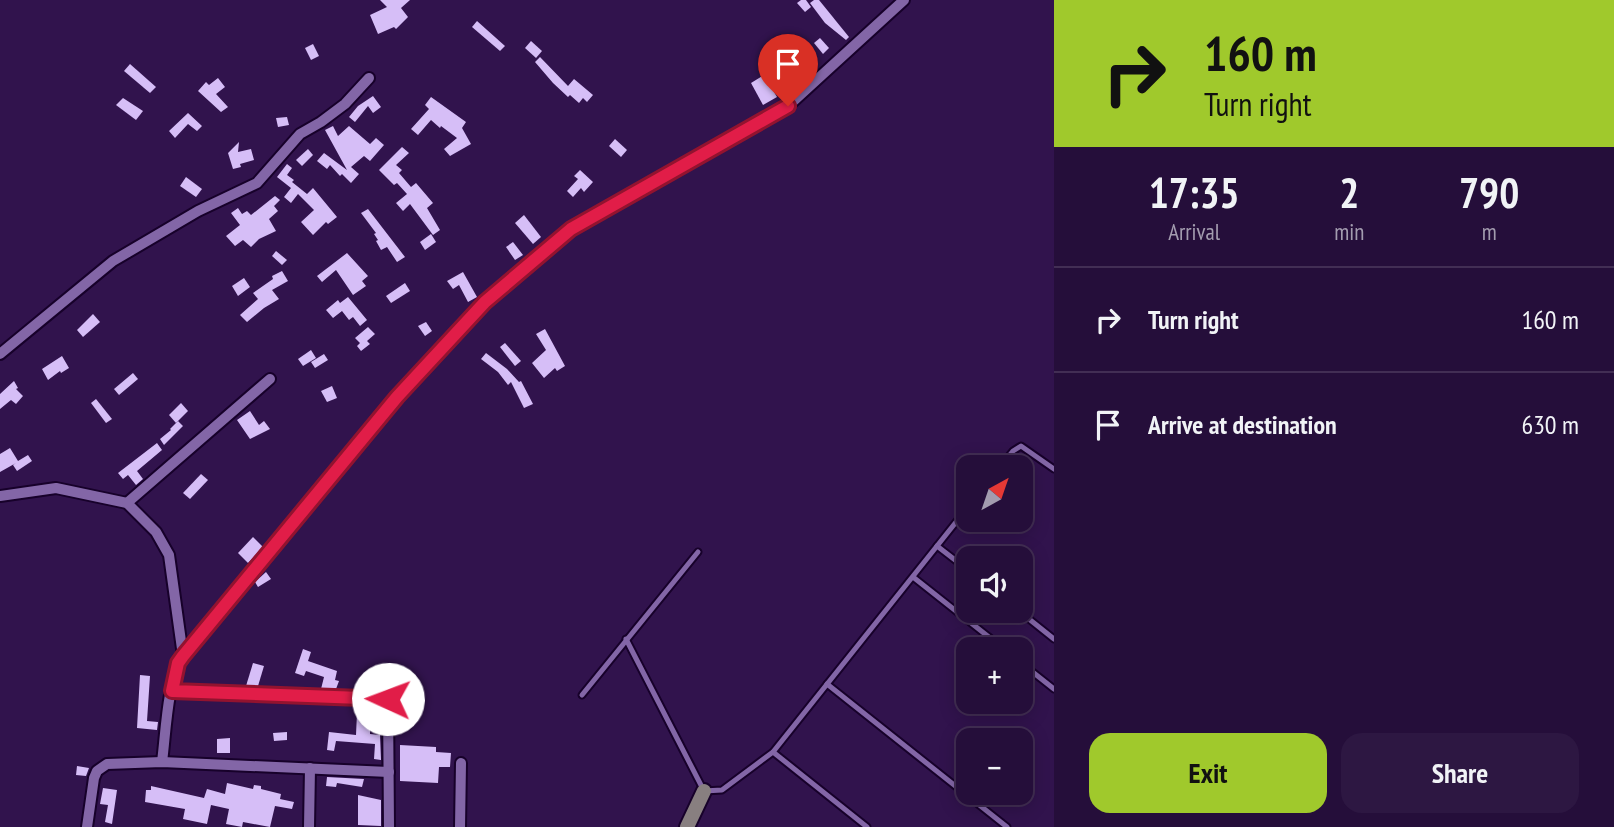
<!DOCTYPE html>
<html lang="en">
<head>
<meta charset="utf-8">
<style>
  body { margin:0; font-family:"PT Sans Narrow",sans-serif; background:#2d1742; color:#f1f3f6; height:100vh; display:flex; flex-direction:column; font-size:26px; white-space:nowrap }
  * { box-sizing:border-box; margin:0 }
  p { font-size:23px; color:#a39caf }
  .icon { flex:none; width:38px; height:38px; fill:none; stroke:currentColor; stroke-width:2; stroke-linecap:round; stroke-linejoin:round }
  .map { position:relative; flex:1; overflow:hidden }
  .drawer { display:flex; flex-direction:column; background:#250e3a; width:560px }
  .drawer>* { flex:none }
  .hud { background:#a0c92c; color:#111; overflow:hidden }
  .needle { width:46px; rotate:40deg }
  .fabs { position:absolute; left:956px; top:455px; display:grid; gap:14px }
  .fabs a { display:grid; place-items:center; width:77px; height:77px; border-radius:14px; background:#250e3a; box-shadow:0 4px 18px #0003,0 0 0 2px #422e54; font-size:35px }
  .pin { position:absolute; display:grid; place-items:center; width:60px; height:60px; color:#fff; margin:-72px -30px; border-radius:50% 50% 50% 0; rotate:-45deg; box-shadow:0 0 7px #0007 }
  .pin .icon { rotate:45deg }
  .me { position:absolute; width:77px; margin:-38px; rotate:272deg; stroke-linejoin:round; filter:drop-shadow(0 0 5px #0008) }
  .turn { display:flex; align-items:center; gap:24px; height:147px; padding:0 35px; font-size:32px }
  .turn .icon { width:91px; height:91px; stroke-width:2.5 }
  .turn b { display:block; font-size:49px; line-height:60px }
  .eta { display:flex; justify-content:space-evenly; align-items:center; height:119px; text-align:center }
  .eta b { font-size:42px; font-weight:800; line-height:49px }
  .primary-button { display:flex; gap:14px; margin-top:auto; padding:14px 35px }
  .primary-button a { flex:1; height:80px; border-radius:21px; background:#a0c92c; color:#111; font-size:28px; font-weight:800; line-height:80px; text-align:center }
  .primary-button a+a { background:#2d1742; color:#f1f3f6 }
  ul { padding:0; list-style:none }
  li { display:flex; align-items:center; gap:21px; height:105px; padding:0 35px; border-top:2px solid #422e54 }
  li div { flex:1 }
  li b { display:block; font-size:26px }
  li em { font-style:normal }
  main { display:flex; flex:1; min-height:0 }
  .map>svg:first-child { display:block }
  .building { fill:#d6bef7 }
  .lines { fill:none; stroke-linecap:round; stroke-linejoin:round }
  .lane-casing { stroke:#17012a; stroke-width:9 }
  .street-casing { stroke:#17012a; stroke-width:14 }
  .secondary-casing { stroke:#17012a; stroke-width:18 }
  .lane { stroke:#8366a7; stroke-width:5 }
  .street { stroke:#8366a7; stroke-width:10 }
  .secondary { stroke:#887f80; stroke-width:14 }
  .route-casing { stroke:#92132f; stroke-width:18 }
  .route { stroke:#e11d48; stroke-width:12 }
</style>
</head>
<body>
<main>
<div class="map">
<svg width="1054" height="827" viewBox="0 0 1054 827">
  <rect width="100%" height="100%" fill="#31134d"/>
  <g class="building">
    <path d="M380 0H410L401 8 408 17 396 29 394 27 378 34 370 15 387 7Z"/>
    <path d="M801 0H806L811 7 805 12 797 3Z"/>
    <path d="M814 0H819L849 37 846 40 825 23 810 3Z"/>
    <path d="M477 21 505 46 500 51 472 27Z"/>
    <path d="M820 38 829 48 823 54 814 43Z"/>
    <path d="M531 41 542 51 536 58 525 48Z"/>
    <path d="M313 44 319 56 311 60 305 48Z"/>
    <path d="M540 57 568 86 574 79 593 95 587 102 583 98 579 103 570 95 568 97 553 83 535 62Z"/>
    <path d="M804 57 808 63 787 80 782 73Z"/>
    <path d="M130 64 156 87 150 93 124 71Z"/>
    <path d="M764 75 777 97 763 105 751 83Z"/>
    <path d="M218 78 225 87 216 94 228 107 221 112 198 91 206 82 209 85Z"/>
    <path d="M373 96 381 107 373 113 368 106 355 122 349 117 358 106Z"/>
    <path d="M431 97 466 122 462 128 471 144 450 156 444 149 457 138 441 126 440 128 431 120 418 135 411 129 429 109 425 105Z"/>
    <path d="M123 98 143 111 136 120 116 105Z"/>
    <path d="M188 113 202 126 197 131 188 124 175 138 169 131Z"/>
    <path d="M287 117 289 125 278 127 276 118Z"/>
    <path d="M333 126 338 136 349 126 370 144 376 138 384 145 370 161 364 156 351 167 359 174 351 183 342 174 340 176 330 165 327 169 317 161 324 153 347 170 325 130Z"/>
    <path d="M615 139 627 150 621 157 609 146Z"/>
    <path d="M239 142 238 152 251 149 254 160 240 164 241 167 233 169 228 153Z"/>
    <path d="M402 147 409 153 396 165 402 170 399 173 411 187 416 183 433 203 427 208 440 230 433 235 410 204 403 211 396 203 407 194 397 183 394 185 379 170Z"/>
    <path d="M308 149 313 155 302 166 296 160Z"/>
    <path d="M287 164 292 168 287 175 294 180 292 182 307 194 313 188 337 217 328 224 326 222 313 235 301 222 314 210 298 194 291 203 284 197 291 188 277 177Z"/>
    <path d="M580 170 593 182 584 192 581 188 573 197 567 191 578 179 574 176Z"/>
    <path d="M186 177 202 189 196 197 180 186Z"/>
    <path d="M275 196 280 200 274 206 278 211 269 219 276 231 259 239 251 247 243 240 235 246 226 236 240 225 231 213 238 208 242 214 247 211 251 215Z"/>
    <path d="M368 209 405 257 397 262 387 247 381 250 376 241 378 240 374 234 376 233 361 213Z"/>
    <path d="M524 215 541 237 533 244 515 223Z"/>
    <path d="M431 234 436 242 425 250 420 242Z"/>
    <path d="M513 242 523 255 515 260 506 247Z"/>
    <path d="M276 251 287 260 282 265 272 256Z"/>
    <path d="M347 253 368 276 362 281 366 286 353 295 336 270 322 282 317 276Z"/>
    <path d="M282 271 288 281 272 290 279 299 264 308 247 322 240 315 258 299 253 293 273 279 272 276Z"/>
    <path d="M463 272 477 297 468 302 459 285 453 289 447 281Z"/>
    <path d="M244 278 250 287 238 296 232 286Z"/>
    <path d="M405 283 410 291 391 303 386 296Z"/>
    <path d="M348 297 367 320 360 326 353 317 349 320 342 311 333 318 326 310 338 300 340 303Z"/>
    <path d="M93 314 100 322 83 337 77 330Z"/>
    <path d="M426 322 432 331 425 336 418 326Z"/>
    <path d="M368 327 375 334 367 341 370 344 361 351 357 346 360 343 355 338Z"/>
    <path d="M545 329 565 366 557 371 555 368 544 378 532 363 546 350 536 334Z"/>
    <path d="M505 343 521 361 515 366 500 347Z"/>
    <path d="M311 350 316 358 303 366 298 359Z"/>
    <path d="M486 353 507 369 519 382 521 381 533 404 524 408 511 382 508 385 498 372 481 359Z"/>
    <path d="M324 354 328 360 315 368 311 362Z"/>
    <path d="M62 356 69 368 61 373 60 371 48 380 42 369Z"/>
    <path d="M133 373 138 379 119 395 114 389Z"/>
    <path d="M14 381 18 388 16 389 23 396 16 404 11 400 0 409V394Z"/>
    <path d="M332 386 337 398 327 402 321 391Z"/>
    <path d="M96 399 112 419 106 423 91 403Z"/>
    <path d="M181 403 188 411 176 423 169 415Z"/>
    <path d="M250 411 259 425 264 421 270 429 250 439 237 420Z"/>
    <path d="M178 421 183 426 164 445 160 439 171 430 170 429Z"/>
    <path d="M157 443 162 450 137 471 143 479 136 485 128 475 123 479 118 473Z"/>
    <path d="M10 448 18 461 28 455 32 461 17 471 13 465 16 463 0 472V454Z"/>
    <path d="M201 474 208 480 190 499 183 493Z"/>
    <path d="M253 537 263 547 248 563 238 553Z"/>
    <path d="M266 572 271 579 258 587 255 582Z"/>
    <path d="M303 649 311 652 308 661 337 671 335 680 339 681 336 689H321L324 677 306 671 304 676 295 673Z"/>
    <path d="M253 663 264 666 258 686H246Z"/>
    <path d="M140 675 150 676 147 721 158 722 157 730 137 728Z"/>
    <path d="M357 713 364 714V725H370V734L380 735 381 760 374 759 375 744 336 741 334 751 327 750 329 732 356 735Z"/>
    <path d="M287 732V740L274 741 273 733Z"/>
    <path d="M230 738V753H217V739Z"/>
    <path d="M400 745 436 747V752L451 753 450 767H439L438 783 400 781Z"/>
    <path d="M77 766 89 768 86 776 76 775Z"/>
    <path d="M327 777 364 779 362 787 337 783 336 787 326 786Z"/>
    <path d="M227 783 253 789 254 785 261 786V789L281 794 280 799 294 802 292 809 275 806 270 827 243 822 242 827 226 824 229 809 211 805 207 824 183 819 185 809 145 802 146 790H151V786L204 798 207 789 225 794Z"/>
    <path d="M103 788 117 790 112 824 105 822 108 805 100 804Z"/>
    <path d="M358 795 381 800V826L358 825Z"/>
  </g>
  <g class="lines">
    <defs>
      <g id="lane">
        <path d="M1000 467 1013 451 1021 446 1054 469"/>
        <path d="M937 546 968 507"/>
        <path d="M913 577 1004 649"/>
        <path d="M1019 611 1054 639"/>
        <path d="M626 639 704 791 722 790 773 752 867 827"/>
        <path d="M1020 662 1054 689"/>
        <path d="M827 684 1007 827"/>
        <path d="M582 695 698 552"/>
        <path d="M773 752 937 546 968 570"/>
      </g>
      <g id="street">
        <path d="M0 354 113 261 198 211 257 183 300 134 321 122 345 104 369 78"/>
        <path d="M0 496 56 488 127 503 156 532 169 555 183 656"/>
        <path d="M127 503 270 379"/>
        <path d="M172 691 388 699 389 827"/>
        <path d="M162 762C166 732 167 681 183 656L397 397 485 302 571 229 788 106 904 0"/>
        <path d="M87 827 94 778 97 771 107 764 162 762 389 772"/>
        <path d="M309 827 310 768"/>
        <path d="M460 827 461 763"/>
      </g>
      <path id="secondary" d="M687 827 704 791"/>
    </defs>
    <use href="#lane" class="lane-casing"/>
    <use href="#street" class="street-casing"/>
    <use href="#secondary" class="secondary-casing"/>
    <use href="#lane" class="lane"/>
    <use href="#street" class="street"/>
    <use href="#secondary" class="secondary"/>
  </g>
  <g class="lines">
    <defs>
      <path id="route" d="M388 699 172 691 178 663 183 656 397 397 485 302 571 229 788 106"/>
    </defs>
    <use href="#route" class="route-casing"/>
    <use href="#route" class="route"/>
  </g>
</svg>
<div class="fabs">
<a><svg class="needle" viewBox="-14 -14 28 28"><path d="M0-13l5 13h-10z" fill="#e53935"/><path d="M0 13l5-13h-10z" fill="#a39caf"/></svg></a>
<a><svg class="icon" aria-label="sound" viewBox="0 0 24 24"><path d="M4 9h4l5-4v14l-5-4H4zM17 9q2 3 0 6"/></svg></a>
<a>+</a>
<a>−</a>
</div>
<div class="pin" style="left:788px;top:106px;background:#d93025"><svg class="icon" aria-label="arrive" viewBox="0 0 24 24"><path d="M6 21V4h12l-3 4 3 4H6"/></svg></div>
<svg class="me" style="left:388px;top:699px" viewBox="-20 -20 40 40"><circle r="19" fill="#fff"/><path d="M0-13L10 11 0 6-10 11z" fill="#e11d48"/></svg>
</div>
<section class="drawer">
<div class="hud">
<div class="turn"><svg class="icon" aria-label="right" viewBox="0 0 24 24"><path d="M7 20v-9h11M14 6l5 5-5 5"/></svg><div><b>160 m</b>Turn right</div></div>
</div>
<div class="eta">
<div><b>17:35</b><p>Arrival</p></div>
<div><b>2</b><p>min</p></div>
<div><b>790</b><p>m</p></div>
</div>
<ul>
<li><svg class="icon" aria-label="right" viewBox="0 0 24 24"><path d="M7 20v-9h11M14 6l5 5-5 5"/></svg><div><b>Turn right</b></div><em>160 m</em></li>
<li><svg class="icon" aria-label="arrive" viewBox="0 0 24 24"><path d="M6 21V4h12l-3 4 3 4H6"/></svg><div><b>Arrive at destination</b></div><em>630 m</em></li>
</ul>
<div class="primary-button"><a>Exit</a><a>Share</a></div>
</section>
</main>
</body>
</html>
